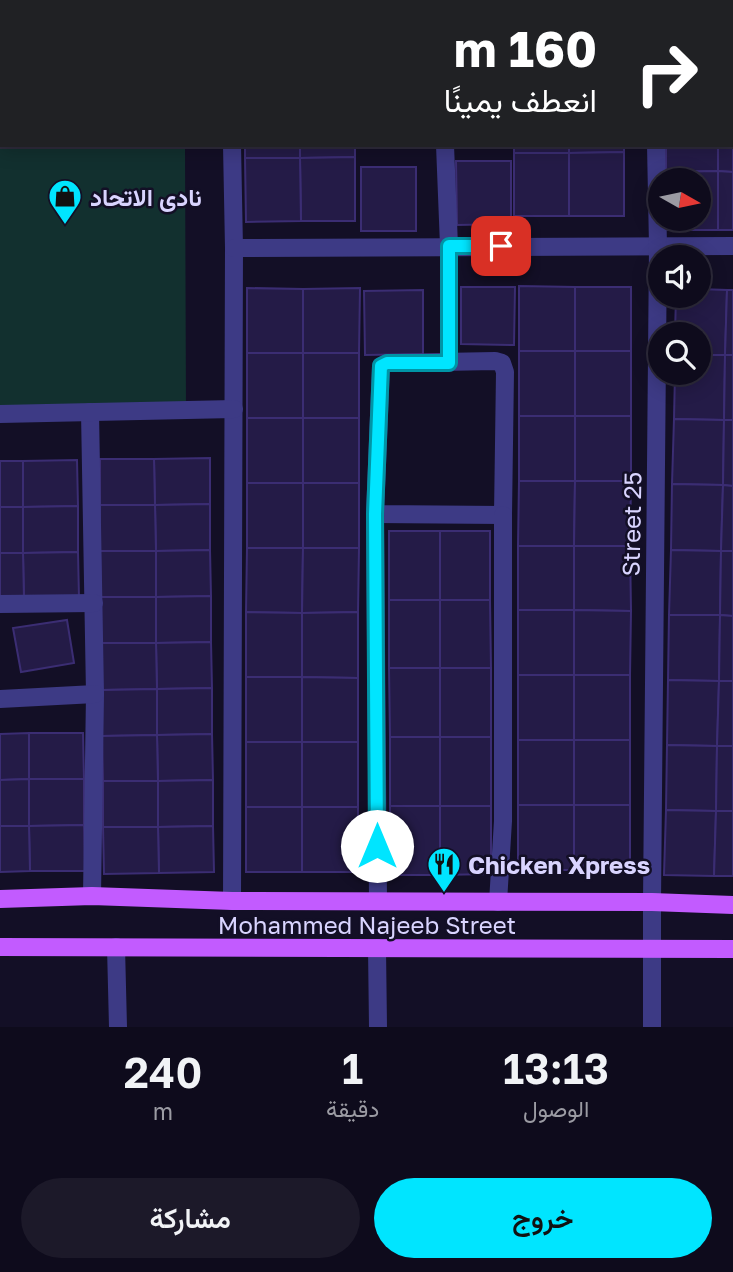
<!DOCTYPE html>
<html lang="ar">
<head>
<meta charset="utf-8">
<style>
  body { margin:0; font-family:"Golos Text",Vazirmatn,sans-serif; background:#1c1929; color:#f1f3f6; direction:rtl; height:100vh; display:flex; flex-direction:column; font-size:26px; white-space:nowrap }
  * { box-sizing:border-box; margin:0 }
  p { font-size:23px; color:#9b9ba3 }
  .icon { flex:none; width:38px; height:38px; fill:none; stroke:currentColor; stroke-width:2; stroke-linecap:round; stroke-linejoin:round }
  .map { position:relative; height:1027px; overflow:hidden; direction:ltr }
  .sheet { display:flex; flex-direction:column; background:#0e0b1c; flex:1 }
  .sheet>* { flex:none }
  .top-card { position:absolute; left:0px; top:0px; width:733px; height:147px; box-shadow:0 4px 18px #0003,0 0 0 2px #2e2b3b; direction:rtl; background:#202124; color:#fff; overflow:hidden }
  .needle { width:46px; rotate:99deg }
  .controls { position:absolute; left:648px; top:168px; display:grid; gap:14px }
  .controls a { display:grid; place-items:center; width:63px; height:63px; border-radius:50%; background:#0e0b1c; box-shadow:0 4px 18px #0003,0 0 0 2px #2e2b3b; font-size:35px }
  .pin { position:absolute; display:grid; place-items:center; width:60px; height:60px; color:#fff; margin:-30px; border-radius:14px; box-shadow:0 4px 10px #0006 }
  .me { position:absolute; width:77px; margin:-38px; rotate:0deg; stroke-linejoin:round; filter:drop-shadow(0 0 5px #0008) }
  .turn { display:flex; align-items:center; gap:24px; height:147px; padding:0 21px; font-size:32px }
  .turn .icon { width:91px; height:91px; stroke-width:2.5 }
  .turn b { display:block; font-size:49px; line-height:60px }
  .eta { display:flex; justify-content:space-evenly; align-items:center; height:119px; text-align:center }
  .eta b { font-size:42px; font-weight:600; line-height:49px }
  .action { display:flex; gap:14px; margin-top:auto; padding:14px 21px }
  .action a { flex:1; height:80px; border-radius:42px; background:#00e5ff; color:#111; font-size:28px; font-weight:600; line-height:80px; text-align:center }
  .action a+a { background:#1c1929; color:#f1f3f6 }
  .map>svg:first-child { display:block }
  .green { fill:#12302f }
  .building { fill:#241b47; stroke:#3b2d73; stroke-width:2 }
  .lines { fill:none; stroke-linecap:round; stroke-linejoin:round }
  .minor { stroke:#3d3a85; stroke-width:18 }
  .major { stroke:#c25bff; stroke-width:18 }
  .route-casing { stroke:#0095a6; stroke-width:18 }
  .route { stroke:#00e5ff; stroke-width:12 }
  .labels { text-anchor:middle; dominant-baseline:central; stroke-width:5; stroke-linejoin:round; paint-order:stroke }
  .poi-label { font-size:24px; font-weight:bold; fill:#d9d4ff; stroke:#130f26; text-anchor:start }
  .street-label { font-size:24px; fill:#d9d4ff; stroke:#130f26 }
</style>
</head>
<body>
<div class="map">
<svg width="733" height="1027" viewBox="0 0 733 1027">
  <rect width="100%" height="100%" fill="#130f26"/>
  <path class="green" d="M0 73H2V145H185L186 408 0 407Z"/>
  <g class="building">
    <path d="M732 113H733V172L718 171V145H732Z"/>
    <rect x="245" y="145" width="55" height="13"/>
    <path d="M300 145H355V157L300 158Z"/>
    <rect x="514" y="145" width="55" height="8"/>
    <path d="M569 145H624V152L569 153Z"/>
    <path d="M666 145H718V171L666 172Z"/>
    <path d="M624 152V216H569V153Z"/>
    <rect x="514" y="153" width="55" height="63"/>
    <path d="M355 157V221H301L300 158Z"/>
    <path d="M245 158H300L301 221 246 222Z"/>
    <path d="M456 161H511V224L457 225Z"/>
    <rect x="361" y="167" width="55" height="64"/>
    <path d="M718 171 733 172V230H718Z"/>
    <path d="M718 171V230H666V219H698V180H666V172Z"/>
    <path d="M519 286 575 287V351H519Z"/>
    <path d="M461 287H515L514 345 461 344Z"/>
    <rect x="575" y="287" width="56" height="64"/>
    <path d="M247 288 303 289V353H247Z"/>
    <path d="M360 288 359 353H303V289Z"/>
    <path d="M698 289 727 290 725 355H698V334H675L676 296H698Z"/>
    <path d="M423 290V354L365 355 364 291Z"/>
    <path d="M727 290H733V355H725Z"/>
    <rect x="519" y="351" width="56" height="65"/>
    <rect x="575" y="351" width="56" height="65"/>
    <rect x="247" y="353" width="56" height="65"/>
    <rect x="303" y="353" width="56" height="65"/>
    <path d="M698 355H725L724 420 674 419 675 373H698Z"/>
    <path d="M725 355H733V420H724Z"/>
    <rect x="519" y="416" width="56" height="65"/>
    <rect x="575" y="416" width="56" height="65"/>
    <rect x="247" y="418" width="56" height="65"/>
    <rect x="303" y="418" width="56" height="65"/>
    <path d="M674 419 724 420 723 485 672 484Z"/>
    <path d="M724 420H733V486L723 485Z"/>
    <path d="M210 458V504L155 505 154 459Z"/>
    <path d="M100 459H154L155 505H100Z"/>
    <path d="M77 460 78 506 23 507V461Z"/>
    <rect x="0" y="461" width="23" height="46"/>
    <path d="M519 481H575L574 546H518Z"/>
    <path d="M575 481H631L630 546H574Z"/>
    <rect x="247" y="483" width="56" height="65"/>
    <rect x="303" y="483" width="56" height="65"/>
    <path d="M672 484 723 485 721 551 671 550Z"/>
    <path d="M723 485 733 486V551H721Z"/>
    <path d="M210 504V550L156 551 155 505Z"/>
    <path d="M100 505H155L156 551H100Z"/>
    <path d="M78 506V552L23 553V507Z"/>
    <rect x="0" y="507" width="23" height="46"/>
    <rect x="389" y="531" width="51" height="69"/>
    <rect x="440" y="531" width="50" height="69"/>
    <rect x="518" y="546" width="56" height="64"/>
    <path d="M574 546H630L631 611 574 610Z"/>
    <path d="M247 548H303L302 613 246 612Z"/>
    <path d="M303 548H359L358 612 302 613Z"/>
    <path d="M210 550 211 596 156 597V551Z"/>
    <path d="M671 550 721 551 720 615H669Z"/>
    <path d="M100 551H156V597H101Z"/>
    <path d="M721 551H733V616L720 615Z"/>
    <path d="M78 552 79 598 24 599 23 553Z"/>
    <path d="M0 553H23L24 599H0Z"/>
    <path d="M211 596V642L156 643V597Z"/>
    <rect x="101" y="597" width="55" height="46"/>
    <rect x="389" y="600" width="51" height="68"/>
    <path d="M440 600H490L491 668H440Z"/>
    <rect x="518" y="610" width="56" height="65"/>
    <path d="M574 610 631 611 630 675H574Z"/>
    <path d="M246 612 302 613V677H246Z"/>
    <path d="M358 612V678L302 677V613Z"/>
    <path d="M669 615H720L719 681 668 680Z"/>
    <path d="M720 615 733 616V681H719Z"/>
    <path d="M67 620 74 663 21 672 13 628Z"/>
    <path d="M211 642 212 688 157 689 156 643Z"/>
    <path d="M101 643H156L157 689 102 690Z"/>
    <path d="M389 668H440V737H390Z"/>
    <rect x="440" y="668" width="51" height="69"/>
    <rect x="518" y="675" width="56" height="65"/>
    <rect x="574" y="675" width="56" height="65"/>
    <rect x="246" y="677" width="56" height="65"/>
    <path d="M302 677 358 678V742H302Z"/>
    <path d="M668 680 719 681 717 746 667 745Z"/>
    <path d="M719 681H733V746H717Z"/>
    <path d="M212 688V734L157 735V689Z"/>
    <path d="M157 689V735L102 736V690Z"/>
    <path d="M29 733H83L84 779H29Z"/>
    <path d="M29 733V779L0 780V734Z"/>
    <path d="M212 734 213 780 158 781 157 735Z"/>
    <path d="M157 735 158 781H103L102 736Z"/>
    <rect x="390" y="737" width="50" height="69"/>
    <rect x="440" y="737" width="51" height="69"/>
    <rect x="518" y="740" width="56" height="65"/>
    <rect x="574" y="740" width="56" height="65"/>
    <rect x="246" y="742" width="56" height="65"/>
    <rect x="302" y="742" width="56" height="65"/>
    <path d="M667 745 717 746 716 811 666 810Z"/>
    <path d="M717 746H733V811H716Z"/>
    <path d="M29 779H84V825L29 826Z"/>
    <path d="M29 779V826H0V780Z"/>
    <path d="M213 780V826L158 827V781Z"/>
    <rect x="103" y="781" width="55" height="46"/>
    <rect x="518" y="805" width="56" height="65"/>
    <rect x="574" y="805" width="56" height="65"/>
    <rect x="390" y="806" width="50" height="69"/>
    <path d="M440 806H491V874L440 875Z"/>
    <rect x="246" y="807" width="56" height="65"/>
    <rect x="302" y="807" width="56" height="65"/>
    <path d="M666 810 716 811 714 876 664 875Z"/>
    <path d="M716 811H733V876H714Z"/>
    <path d="M84 825 85 871H30L29 826Z"/>
    <path d="M0 826H29L30 871 0 872Z"/>
    <path d="M213 826 214 872 159 873 158 827Z"/>
    <path d="M103 827H158L159 873 104 874Z"/>
  </g>
  <g class="lines">
    <g class="minor">
      <path d="M96 0V2"/>
      <path d="M380 0 381 2"/>
      <path d="M652 0V2"/>
      <path d="M229 2V0"/>
      <path d="M503 2V0"/>
      <path d="M0 47H2"/>
      <path d="M232 145 234 248 232 901"/>
      <path d="M445 145 449 246V363"/>
      <path d="M234 248 733 246"/>
      <path d="M495 361 502 363 505 372 503 515 375 514 381 366 387 363Z"/>
      <path d="M90 412 95 694 92 896"/>
      <path d="M0 414 234 409"/>
      <path d="M375 514 378 901"/>
      <path d="M0 604 94 603"/>
      <path d="M0 699 95 694"/>
      <path d="M498 902 503 821V515"/>
      <path d="M116 947 118 1027"/>
      <path d="M377 948 378 1027"/>
      <path d="M652 1027V902L658 246 656 145"/>
    </g>
    <g class="major">
      <path d="M0 899 92 896 232 901 652 902 733 905"/>
      <path d="M0 947 733 949"/>
    </g>
  </g>
  <g class="lines">
    <defs>
      <path id="route" d="M377 846 375 514 381 366 387 363H449V246H501"/>
    </defs>
    <use href="#route" class="route-casing"/>
    <use href="#route" class="route"/>
  </g>
  <defs>
    <symbol id="shop-pin" viewBox="-11 -11 22 30"><path d="M0 17L-7.5 6A9.5 9.5 0 1 1 7.5 6Z" fill="#00e5ff" stroke="#130f26"/><path d="M-5-2.5h2.3a2.7 3.5 0 0 1 5.4 0H5L5.5 6h-11ZM-1.5-2.5h3a1.5 2.3 0 0 0-3 0Z" fill="#111"/></symbol>
    <symbol id="restaurant-pin" viewBox="-11 -11 22 30"><path d="M0 17L-7.5 6A9.5 9.5 0 1 1 7.5 6Z" fill="#00e5ff" stroke="#130f26"/><path d="M-5-6h1v4h1v-4h1v4h1v-4h1v5L-1.5 .5V6h-2V.5L-5-1ZM5-6V6H3V1.5H1.5Q1.5-4 5-6Z" fill="#111"/></symbol>
  </defs>
  <g fill-rule="evenodd">
    <use href="#shop-pin" x="46" y="177" width="38" height="52"/>
    <use href="#restaurant-pin" x="425" y="845" width="38" height="52"/>
  </g>
  <g class="labels">
    <g class="poi-label">
      <text x="90" y="196">نادى الاتحاد</text>
      <text x="468" y="864">Chicken Xpress</text>
    </g>
    <g class="street-label">
      <text transform="translate(631 524) rotate(-89)">Street 25</text>
      <text x="367" y="924">Mohammed Najeeb Street</text>
    </g>
  </g>
</svg>
<div class="controls">
<a><svg class="needle" viewBox="-14 -14 28 28"><path d="M0-13l5 13h-10z" fill="#e53935"/><path d="M0 13l5-13h-10z" fill="#9b9ba3"/></svg></a>
<a><svg class="icon" aria-label="sound" viewBox="0 0 24 24"><path d="M4 9h4l5-4v14l-5-4H4zM17 9q2 3 0 6"/></svg></a>
<a><svg class="icon" aria-label="search" viewBox="0 0 24 24"><circle cx="10" cy="10" r="6"/><path d="M15 15l6 6"/></svg></a>
</div>
<div class="pin" style="left:501px;top:246px;background:#d93025"><svg class="icon" aria-label="arrive" viewBox="0 0 24 24"><path d="M6 21V4h12l-3 4 3 4H6"/></svg></div>
<svg class="me" style="left:377px;top:846px" viewBox="-20 -20 40 40"><circle r="19" fill="#fff"/><path d="M0-13L10 11 0 6-10 11z" fill="#00e5ff"/></svg>
<div class="top-card">
<div class="turn"><svg class="icon" aria-label="right" viewBox="0 0 24 24"><path d="M7 20v-9h11M14 6l5 5-5 5"/></svg><div><b>160 m</b>انعطف يمينًا</div></div>
</div>
</div>
<section class="sheet">
<div class="eta">
<div><b>13:13</b><p>الوصول</p></div>
<div><b>1</b><p>دقيقة</p></div>
<div><b>240</b><p>m</p></div>
</div>
<div class="action"><a>خروج</a><a>مشاركة</a></div>
</section>
</body>
</html>
